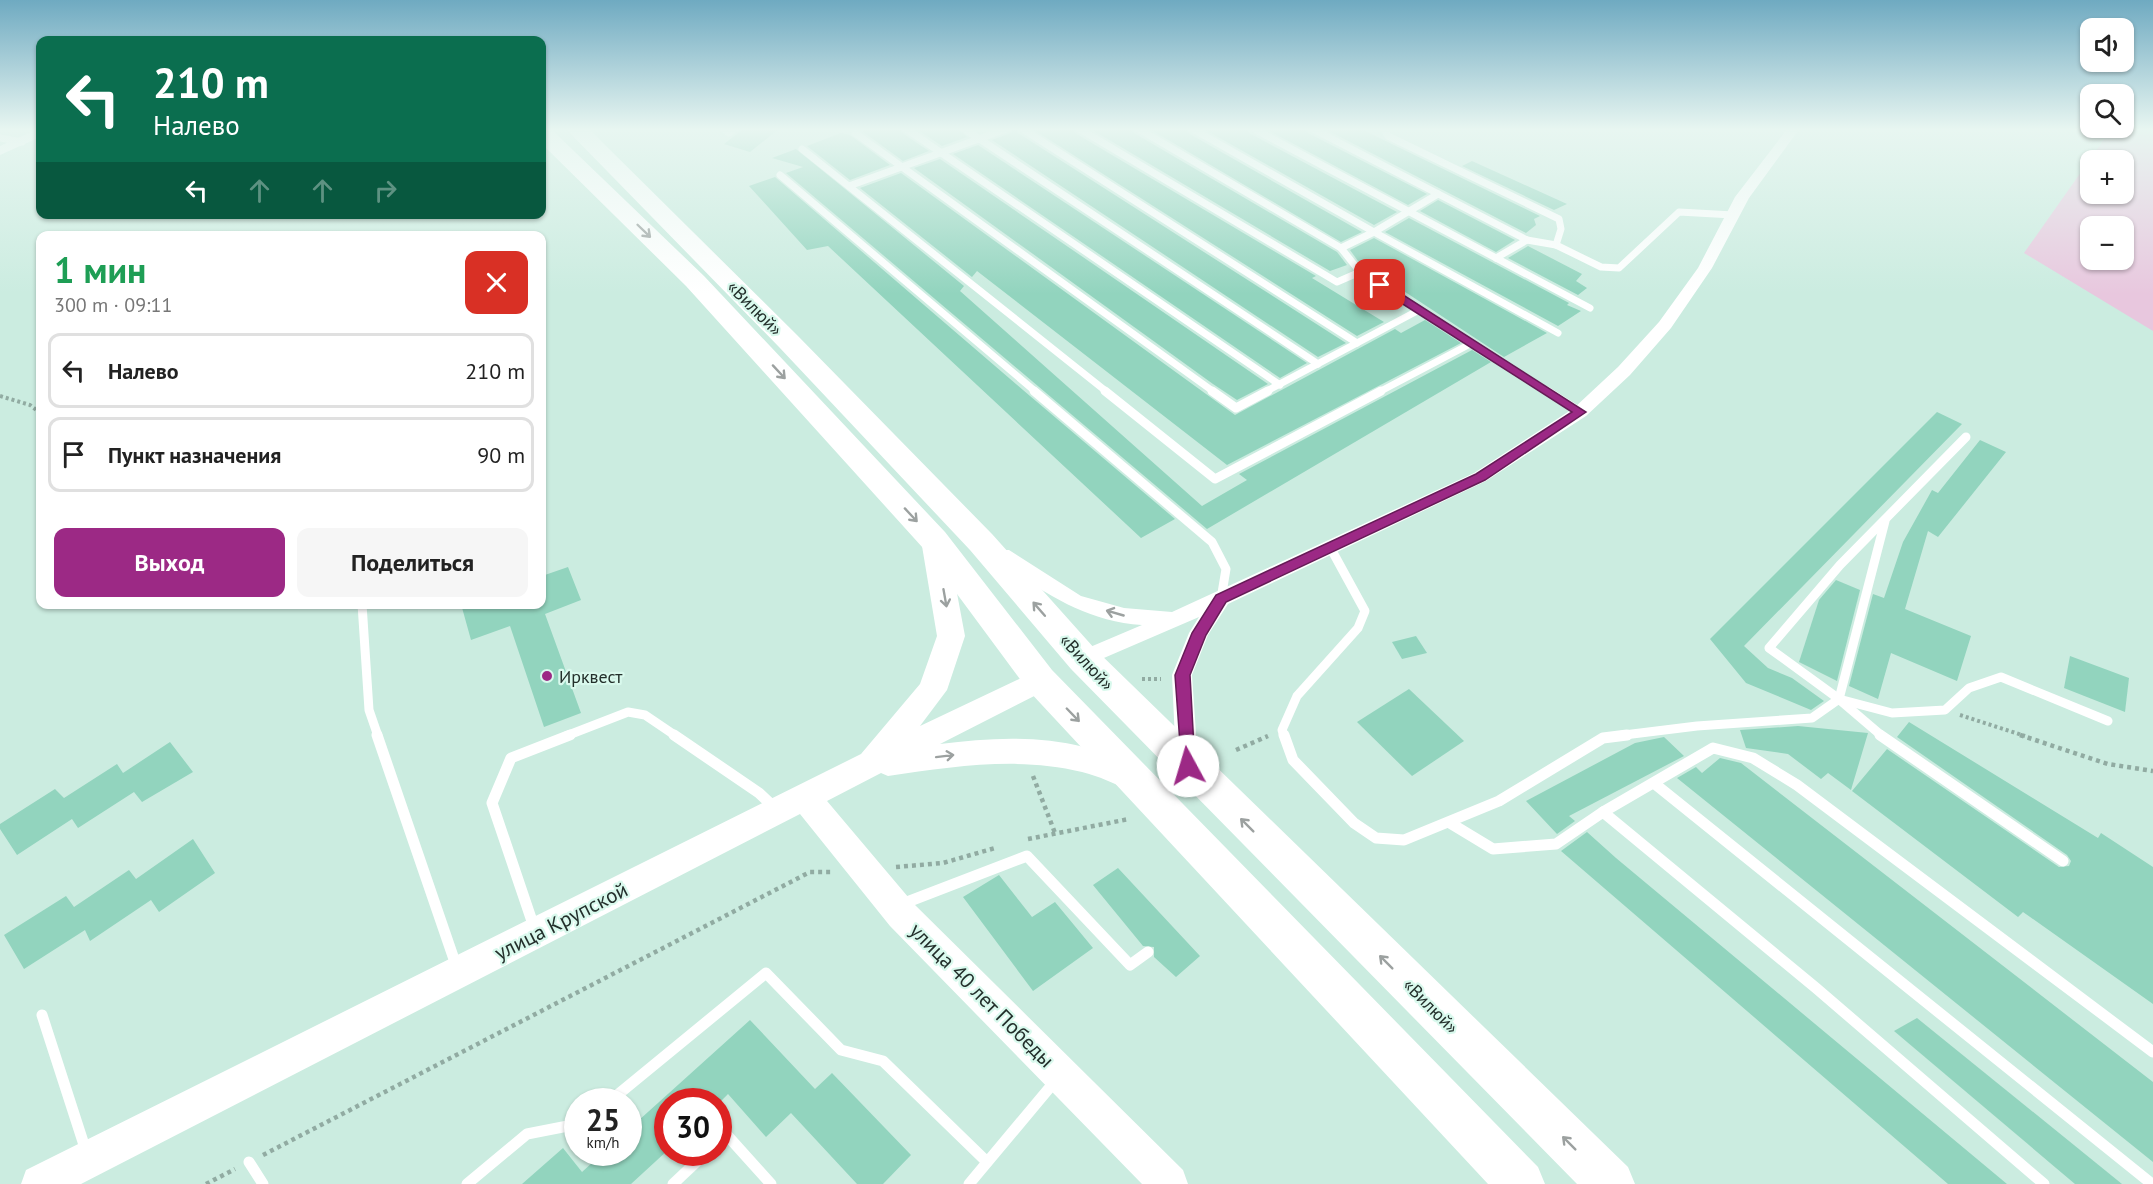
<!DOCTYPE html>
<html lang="ru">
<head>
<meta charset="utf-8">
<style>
  body { margin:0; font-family:"PT Sans",sans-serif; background:#f6f6f6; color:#222; height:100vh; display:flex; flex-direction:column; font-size:22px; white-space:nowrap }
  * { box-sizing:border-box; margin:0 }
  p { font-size:20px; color:#767676 }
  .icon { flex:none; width:33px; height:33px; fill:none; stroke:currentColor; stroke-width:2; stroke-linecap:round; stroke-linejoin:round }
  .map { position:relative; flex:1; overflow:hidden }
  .details { position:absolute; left:36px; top:231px; width:510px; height:378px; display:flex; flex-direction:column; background:#fff; border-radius:12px; box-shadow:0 2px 4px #0004 }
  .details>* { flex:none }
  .hud { position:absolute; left:36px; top:36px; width:510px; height:183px; border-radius:12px; box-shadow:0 2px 4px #0004; background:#0b6e4f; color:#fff; overflow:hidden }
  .buttons { position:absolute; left:2080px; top:18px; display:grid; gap:12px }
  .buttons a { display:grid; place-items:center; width:54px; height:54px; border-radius:12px; background:#fff; box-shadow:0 2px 4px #0004; font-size:30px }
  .speed { position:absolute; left:564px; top:1088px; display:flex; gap:12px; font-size:30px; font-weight:700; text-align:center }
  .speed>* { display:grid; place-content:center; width:78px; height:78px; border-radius:50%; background:#fff; box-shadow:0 2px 4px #0004; line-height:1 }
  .speed small { font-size:15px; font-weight:400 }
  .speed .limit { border:9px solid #d22; background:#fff; color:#111 }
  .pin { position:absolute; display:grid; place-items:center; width:51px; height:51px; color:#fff; margin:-26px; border-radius:12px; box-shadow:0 3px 9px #0006 }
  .me { position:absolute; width:66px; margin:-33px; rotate:354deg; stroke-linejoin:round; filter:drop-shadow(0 0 4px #0008) }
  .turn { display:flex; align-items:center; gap:21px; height:126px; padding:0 18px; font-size:27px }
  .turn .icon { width:78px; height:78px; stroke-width:2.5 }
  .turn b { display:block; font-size:42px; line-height:51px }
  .lanes { display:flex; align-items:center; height:57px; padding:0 18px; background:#0003; justify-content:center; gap:30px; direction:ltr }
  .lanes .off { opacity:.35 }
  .round { display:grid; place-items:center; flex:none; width:63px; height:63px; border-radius:12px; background:#f6f6f6 }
  .summary { display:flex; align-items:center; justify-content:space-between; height:102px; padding:0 18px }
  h1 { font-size:36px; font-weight:700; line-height:45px; color:#1e9e55 }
  .action { display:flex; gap:12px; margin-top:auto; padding:12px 18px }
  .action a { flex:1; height:69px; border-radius:12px; background:#9c2985; color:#fff; font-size:24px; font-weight:700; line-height:69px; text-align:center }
  .action a+a { background:#f6f6f6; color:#222 }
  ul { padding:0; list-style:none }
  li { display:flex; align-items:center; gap:18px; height:75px; margin:0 12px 9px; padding:0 6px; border:3px solid #e0e0e0; border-radius:12px }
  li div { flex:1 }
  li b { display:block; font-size:22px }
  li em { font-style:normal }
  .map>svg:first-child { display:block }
  .green { fill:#e8c7de; fill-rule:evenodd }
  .building { fill:#92d4be }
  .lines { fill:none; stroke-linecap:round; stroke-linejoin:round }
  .path-far1 { stroke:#91aba2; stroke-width:4; stroke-dasharray:3 3; stroke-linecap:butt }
  .path { stroke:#91aba2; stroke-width:4.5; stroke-dasharray:4 4; stroke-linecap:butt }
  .lane-far2 { stroke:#fff; stroke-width:7 }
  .lane-far1 { stroke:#fff; stroke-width:9 }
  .lane { stroke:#fff; stroke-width:11 }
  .street { fill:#fff; fill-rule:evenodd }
  .secondary { fill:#fff; fill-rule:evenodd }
  .highway { fill:#fff; fill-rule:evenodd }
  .oneway { stroke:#9ca1a0 }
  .route { fill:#9c2985; stroke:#651b56; stroke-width:1.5 }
  .poi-dot { fill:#9c2985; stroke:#d9f9ed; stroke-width:2 }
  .labels { text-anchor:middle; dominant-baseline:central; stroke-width:4.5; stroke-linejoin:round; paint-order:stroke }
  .street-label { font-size:18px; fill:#232f2b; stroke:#d9f9ed }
  .poi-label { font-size:18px; fill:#232f2b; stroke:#d9f9ed; text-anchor:start }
  .near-street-label { font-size:21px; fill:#232f2b; stroke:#d9f9ed }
</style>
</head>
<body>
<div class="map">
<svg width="2153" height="1184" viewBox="0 0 2153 1184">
  <rect width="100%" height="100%" fill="#cbece0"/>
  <path class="green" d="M2112 128H2153V331L2024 253ZM2091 160H2124V194H2091ZM2091 226H2124V260H2091Z"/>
  <g class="building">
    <path d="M745 128H780L750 152 724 144Z"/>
    <path d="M874 128H899L902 133 929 151 903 161 862 131Z"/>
    <path d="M915 128H957L967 137 942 146Z"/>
    <path d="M1015 128 1018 133 1346 343 1318 357 992 140 1011 133Z"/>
    <path d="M1031 128H1072L1075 133 1316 276 1312 278 1384 322 1357 336Z"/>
    <path d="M1089 128H1131L1134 133 1337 252 1347 265 1330 271Z"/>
    <path d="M1148 128H1185L1188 133 1362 232 1341 242Z"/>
    <path d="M1202 128H1246L1249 133 1397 212 1374 225Z"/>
    <path d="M1264 128H1305L1308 133 1427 194 1408 205Z"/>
    <path d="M1323 128H1359L1540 216 1534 219 1536 225 1526 233Z"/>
    <path d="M841 133 850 135 890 165 850 180 807 146Z"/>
    <path d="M978 145 1307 363 1280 378 953 154Z"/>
    <path d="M796 149 964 286 960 291 1202 506 1247 480 1239 474 1472 350 1491 362 1207 529 786 173 803 167 772 158Z"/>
    <path d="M940 159 1268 384 1237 400 1213 384 914 168Z"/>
    <path d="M1472 161 1567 204 1554 210 1462 166Z"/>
    <path d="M901 173 1235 415 1395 329 1401 333 1425 320 1461 343 1227 465 977 271 972 277 860 188Z"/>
    <path d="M775 177 1030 396 1175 519 1141 538 828 246 807 250 749 186Z"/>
    <path d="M1438 200 1515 240 1496 252 1420 211Z"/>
    <path d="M1409 218 1569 303 1567 305 1581 311 1558 326 1385 232Z"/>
    <path d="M1374 238 1547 333 1504 357 1358 261 1350 250Z"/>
    <path d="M1528 246 1582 274 1576 281 1587 288 1578 295 1508 258Z"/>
    <path d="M1937 412 1962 424 1744 646 1768 668 1792 678 1824 701 1811 710 1746 683 1710 639Z"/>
    <path d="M1980 440 2006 452 1938 537 1928 531 1905 609 1971 636 1957 681 1891 653 1878 699 1849 686 1873 594 1884 598 1903 542 1932 490 1938 493Z"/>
    <path d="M568 567 581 600 545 614 581 713 544 727 510 626 471 640 461 604 542 605V576Z"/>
    <path d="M1836 580 1860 590 1837 681 1799 662 1819 600Z"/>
    <path d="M1416 636 1427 653 1402 659 1392 642Z"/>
    <path d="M2070 656 2129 678 2125 712 2064 688Z"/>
    <path d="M1409 689 1464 741 1412 776 1357 722Z"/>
    <path d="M1909 722 2098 838 2101 833 2153 867V1004L2023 912 2018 917 1852 791 1887 749 2059 867 2069 866 2071 861 2067 855 1897 737Z"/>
    <path d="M1798 726 1868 733 1851 790 1828 773 1821 779 1788 754 1746 748 1740 730Z"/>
    <path d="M1664 737 1684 756 1569 816 1575 821 1557 834 1526 801 1635 743Z"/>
    <path d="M170 742 193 772 142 802 134 792 78 828 72 819 17 855 0 829V824L55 789 64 798 117 764 123 773Z"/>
    <path d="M1720 758 1741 763 2153 1082V1162L1677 778 1696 767 1702 773Z"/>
    <path d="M1587 832 1616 858 2007 1184H1948L1561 851Z"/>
    <path d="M193 839 215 873 159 912 151 900 90 941 85 930 24 969 4 935 66 896 74 907 129 870 136 879Z"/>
    <path d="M1118 868 1200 956 1176 977 1154 957V947L1143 946 1093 885Z"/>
    <path d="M999 875 1032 917 1055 902 1093 948 1033 991 963 897Z"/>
    <path d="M1917 1018 2122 1184H2075L1894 1031Z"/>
    <path d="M750 1020 815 1089 832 1073 911 1155 883 1184H857L791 1113 766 1137 728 1094 721 1101H668V1150L631 1184H522L563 1148 582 1172 604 1152H628V1130Z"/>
  </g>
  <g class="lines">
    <g class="path-far1">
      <path d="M0 396 30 405 40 413"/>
      <path d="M1142 679H1161"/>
      <path d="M1960 715 2025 736"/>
    </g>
    <g class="path">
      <path d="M2020 735 2108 764 2153 771"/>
      <path d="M1236 750 1268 736"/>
      <path d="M1033 776 1055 833"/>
      <path d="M1028 839 1129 819"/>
      <path d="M896 867 943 863 995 848"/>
      <path d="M263 1155 810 872H832"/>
      <path d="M206 1184 235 1169"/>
    </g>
    <g class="lane-far2">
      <path d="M723 128 729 133 736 128"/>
      <path d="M905 128 1280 385"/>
      <path d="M963 128 1318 364"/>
      <path d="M1021 128 1357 343"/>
      <path d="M1078 128 1337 282 1360 272 1549 392"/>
      <path d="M1137 128 1341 248"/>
      <path d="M1191 128 1374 232 1438 194"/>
      <path d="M1252 128 1590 308"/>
      <path d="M1311 128 1527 240 1556 245"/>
      <path d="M1383 128 1388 136 1559 219 1561 229 1556 245 1601 267 1619 268 1679 212 1733 215"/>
      <path d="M855 133 1214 392"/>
      <path d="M0 138 22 142"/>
      <path d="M802 149 1107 392"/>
      <path d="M780 175 1036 392"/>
      <path d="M849 186 1009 128"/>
      <path d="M1496 258 1527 240"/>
      <path d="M1360 272 1341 248 1374 232 1558 333"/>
      <path d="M1265 392 1419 310"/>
      <path d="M1379 392 1472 343"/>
    </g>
    <g class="lane-far1">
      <path d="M1034 391 1212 542 1226 569 1221 599"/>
      <path d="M1105 391 1215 479 1381 391"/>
      <path d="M1212 391 1236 408 1268 391"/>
      <path d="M1547 391 1580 412"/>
      <path d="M362 604 369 710 378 736"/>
      <path d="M1839 699 1892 713 1945 710 1969 688 2001 677 2108 721"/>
      <path d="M1839 699 1885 521"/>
      <path d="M1841 701 1882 736"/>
      <path d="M566 736 628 712 645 715 676 736"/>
      <path d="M1284 736 1282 730 1297 696 1358 628 1365 611 1330 547"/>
      <path d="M1616 736 1697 726 1812 718 1839 699 1769 648 1840 565 1966 437"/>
    </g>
    <g class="lane">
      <path d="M377 735 457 968"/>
      <path d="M674 735 759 793 776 809"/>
      <path d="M1284 735 1293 760 1354 823 1376 838 1404 840 1499 801 1603 738 1627 735"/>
      <path d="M1880 735 2063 861"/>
      <path d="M1655 784 2152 1184"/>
      <path d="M1603 812 1713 748 1753 758 1797 785 2153 1052"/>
      <path d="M1450 823 1493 849 1556 844 1603 812 1816 988 2044 1184"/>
      <path d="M902 904 1027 856 1130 965 1148 952"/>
      <path d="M535 930 492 803 511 758 570 735"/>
      <path d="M42 1015 86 1151"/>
      <path d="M610 1101 766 973 841 1050 883 1061 987 1162"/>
      <path d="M718 1141 726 1134 771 1184"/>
      <path d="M249 1162 263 1184"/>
      <path d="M467 1184 527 1134 578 1124"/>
      <path d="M673 1184 707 1152"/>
      <path d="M969 1184 1056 1080"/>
    </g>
    <g class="street">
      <path d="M40 128V137L0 155V146Z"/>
      <path d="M1788 128H1800L1749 198 1712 268 1671 328 1630 375 1586 416 1486 481 1228 604 1208 635 1192 675 1198 763 1195 770 1187 772 1179 770 1176 763 1172 675 1189 633 1199 617 1083 667 1076 665 1073 659 1076 653 1142 625C1083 621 1043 591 995 560L993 555 995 550H1009L1081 596 1124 608 1172 612 1474 473 1574 408 1618 367 1659 322 1698 268 1735 197Z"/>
    </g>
    <path class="secondary" d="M934 531 943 533 947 540 965 636 947 690 920 726 1040 669 1050 672 1054 680 1050 688 940 744C988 738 1036 735 1084 747 1103 752 1122 761 1141 768L1145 777 1141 786 1130 790C1114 784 1099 776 1082 772 1018 756 952 767 888 776L881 773 827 801 914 904 1183 1170 1188 1184H1142L890 926 800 814 81 1184H21L26 1170 861 754 920 684 937 636 921 540 925 533Z"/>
    <g class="highway">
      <path d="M542 128H550L704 276 945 532 1052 670 1538 1167 1545 1184H1488L1028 690 923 548 686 286 542 144Z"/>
      <path d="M565 128H588L797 335 992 534 1095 649 1628 1167 1635 1184H1577L1071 669 970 550 779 347Z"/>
    </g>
  </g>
  <defs><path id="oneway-shaft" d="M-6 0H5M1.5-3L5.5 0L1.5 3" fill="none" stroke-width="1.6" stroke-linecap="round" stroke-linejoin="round" transform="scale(1.5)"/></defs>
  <g class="oneway">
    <use href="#oneway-shaft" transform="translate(644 231) rotate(44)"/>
    <use href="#oneway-shaft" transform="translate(779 372) rotate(47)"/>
    <use href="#oneway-shaft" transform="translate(911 515) rotate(47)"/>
    <use href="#oneway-shaft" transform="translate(945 598) rotate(80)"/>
    <use href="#oneway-shaft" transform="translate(1039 609) rotate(-131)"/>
    <use href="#oneway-shaft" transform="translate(1115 613) rotate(-164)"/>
    <use href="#oneway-shaft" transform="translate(1073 715) rotate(46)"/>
    <use href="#oneway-shaft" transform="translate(945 756) rotate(-7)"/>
    <use href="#oneway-shaft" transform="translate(1247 825) rotate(-135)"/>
    <use href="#oneway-shaft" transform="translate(1386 962) rotate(-135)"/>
    <use href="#oneway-shaft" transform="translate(1569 1143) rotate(-135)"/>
  </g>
  <linearGradient id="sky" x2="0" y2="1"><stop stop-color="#6faac1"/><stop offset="0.44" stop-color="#e8f6f1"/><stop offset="1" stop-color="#e8f6f1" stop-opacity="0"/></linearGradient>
  <rect width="2153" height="294" fill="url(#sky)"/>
  <path class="route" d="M1376 282H1383L1586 412 1485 480 1226 602 1206 635 1190 675 1195 766 1193 771H1182L1175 675 1192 633 1216 595 1476 474 1572 412 1376 287Z"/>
  <circle class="poi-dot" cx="547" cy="676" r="6"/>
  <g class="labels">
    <g class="street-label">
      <text transform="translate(755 308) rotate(45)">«Вилюй»</text>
      <text transform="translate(1087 662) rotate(47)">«Вилюй»</text>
      <text transform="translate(1431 1006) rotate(45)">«Вилюй»</text>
    </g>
    <g class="poi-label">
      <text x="559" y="676">Ирквест</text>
    </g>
    <g class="near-street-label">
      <text transform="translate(561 921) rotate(-27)">улица Крупской</text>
      <text transform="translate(982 995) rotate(45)">улица 40 лет Победы</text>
    </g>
  </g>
</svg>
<div class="buttons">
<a><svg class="icon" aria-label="sound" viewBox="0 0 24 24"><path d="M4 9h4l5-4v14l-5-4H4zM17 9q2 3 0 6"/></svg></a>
<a><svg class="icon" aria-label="search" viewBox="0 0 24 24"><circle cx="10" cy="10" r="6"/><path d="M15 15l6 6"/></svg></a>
<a>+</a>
<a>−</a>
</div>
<div class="speed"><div>25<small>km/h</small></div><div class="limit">30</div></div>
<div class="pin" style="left:1380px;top:285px;background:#d93025"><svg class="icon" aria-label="arrive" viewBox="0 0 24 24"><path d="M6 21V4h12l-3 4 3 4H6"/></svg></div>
<svg class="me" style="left:1188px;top:766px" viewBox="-20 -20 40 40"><circle r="19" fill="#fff"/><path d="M0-13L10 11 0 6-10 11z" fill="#9c2985"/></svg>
<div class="hud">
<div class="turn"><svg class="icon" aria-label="left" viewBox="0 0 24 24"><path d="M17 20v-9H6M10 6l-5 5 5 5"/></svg><div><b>210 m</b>Налево</div></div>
<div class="lanes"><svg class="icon" aria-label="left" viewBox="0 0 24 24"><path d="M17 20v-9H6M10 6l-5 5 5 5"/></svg><svg class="icon off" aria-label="ahead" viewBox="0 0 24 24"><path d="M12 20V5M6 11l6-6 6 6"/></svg><svg class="icon off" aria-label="ahead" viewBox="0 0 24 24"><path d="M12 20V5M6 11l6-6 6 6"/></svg><svg class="icon off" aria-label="right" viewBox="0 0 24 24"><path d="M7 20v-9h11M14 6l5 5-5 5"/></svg></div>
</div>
<section class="details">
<div class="summary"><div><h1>1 мин</h1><p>300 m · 09:11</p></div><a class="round" style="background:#d93025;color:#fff"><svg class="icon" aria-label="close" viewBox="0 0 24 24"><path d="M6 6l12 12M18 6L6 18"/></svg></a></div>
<ul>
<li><svg class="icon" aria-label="left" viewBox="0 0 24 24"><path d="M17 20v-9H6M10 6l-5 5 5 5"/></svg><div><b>Налево</b></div><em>210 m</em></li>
<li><svg class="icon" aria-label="arrive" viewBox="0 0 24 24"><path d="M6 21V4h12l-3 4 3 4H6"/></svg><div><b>Пункт назначения</b></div><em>90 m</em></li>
</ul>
<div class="action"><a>Выход</a><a>Поделиться</a></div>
</section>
</div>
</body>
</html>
